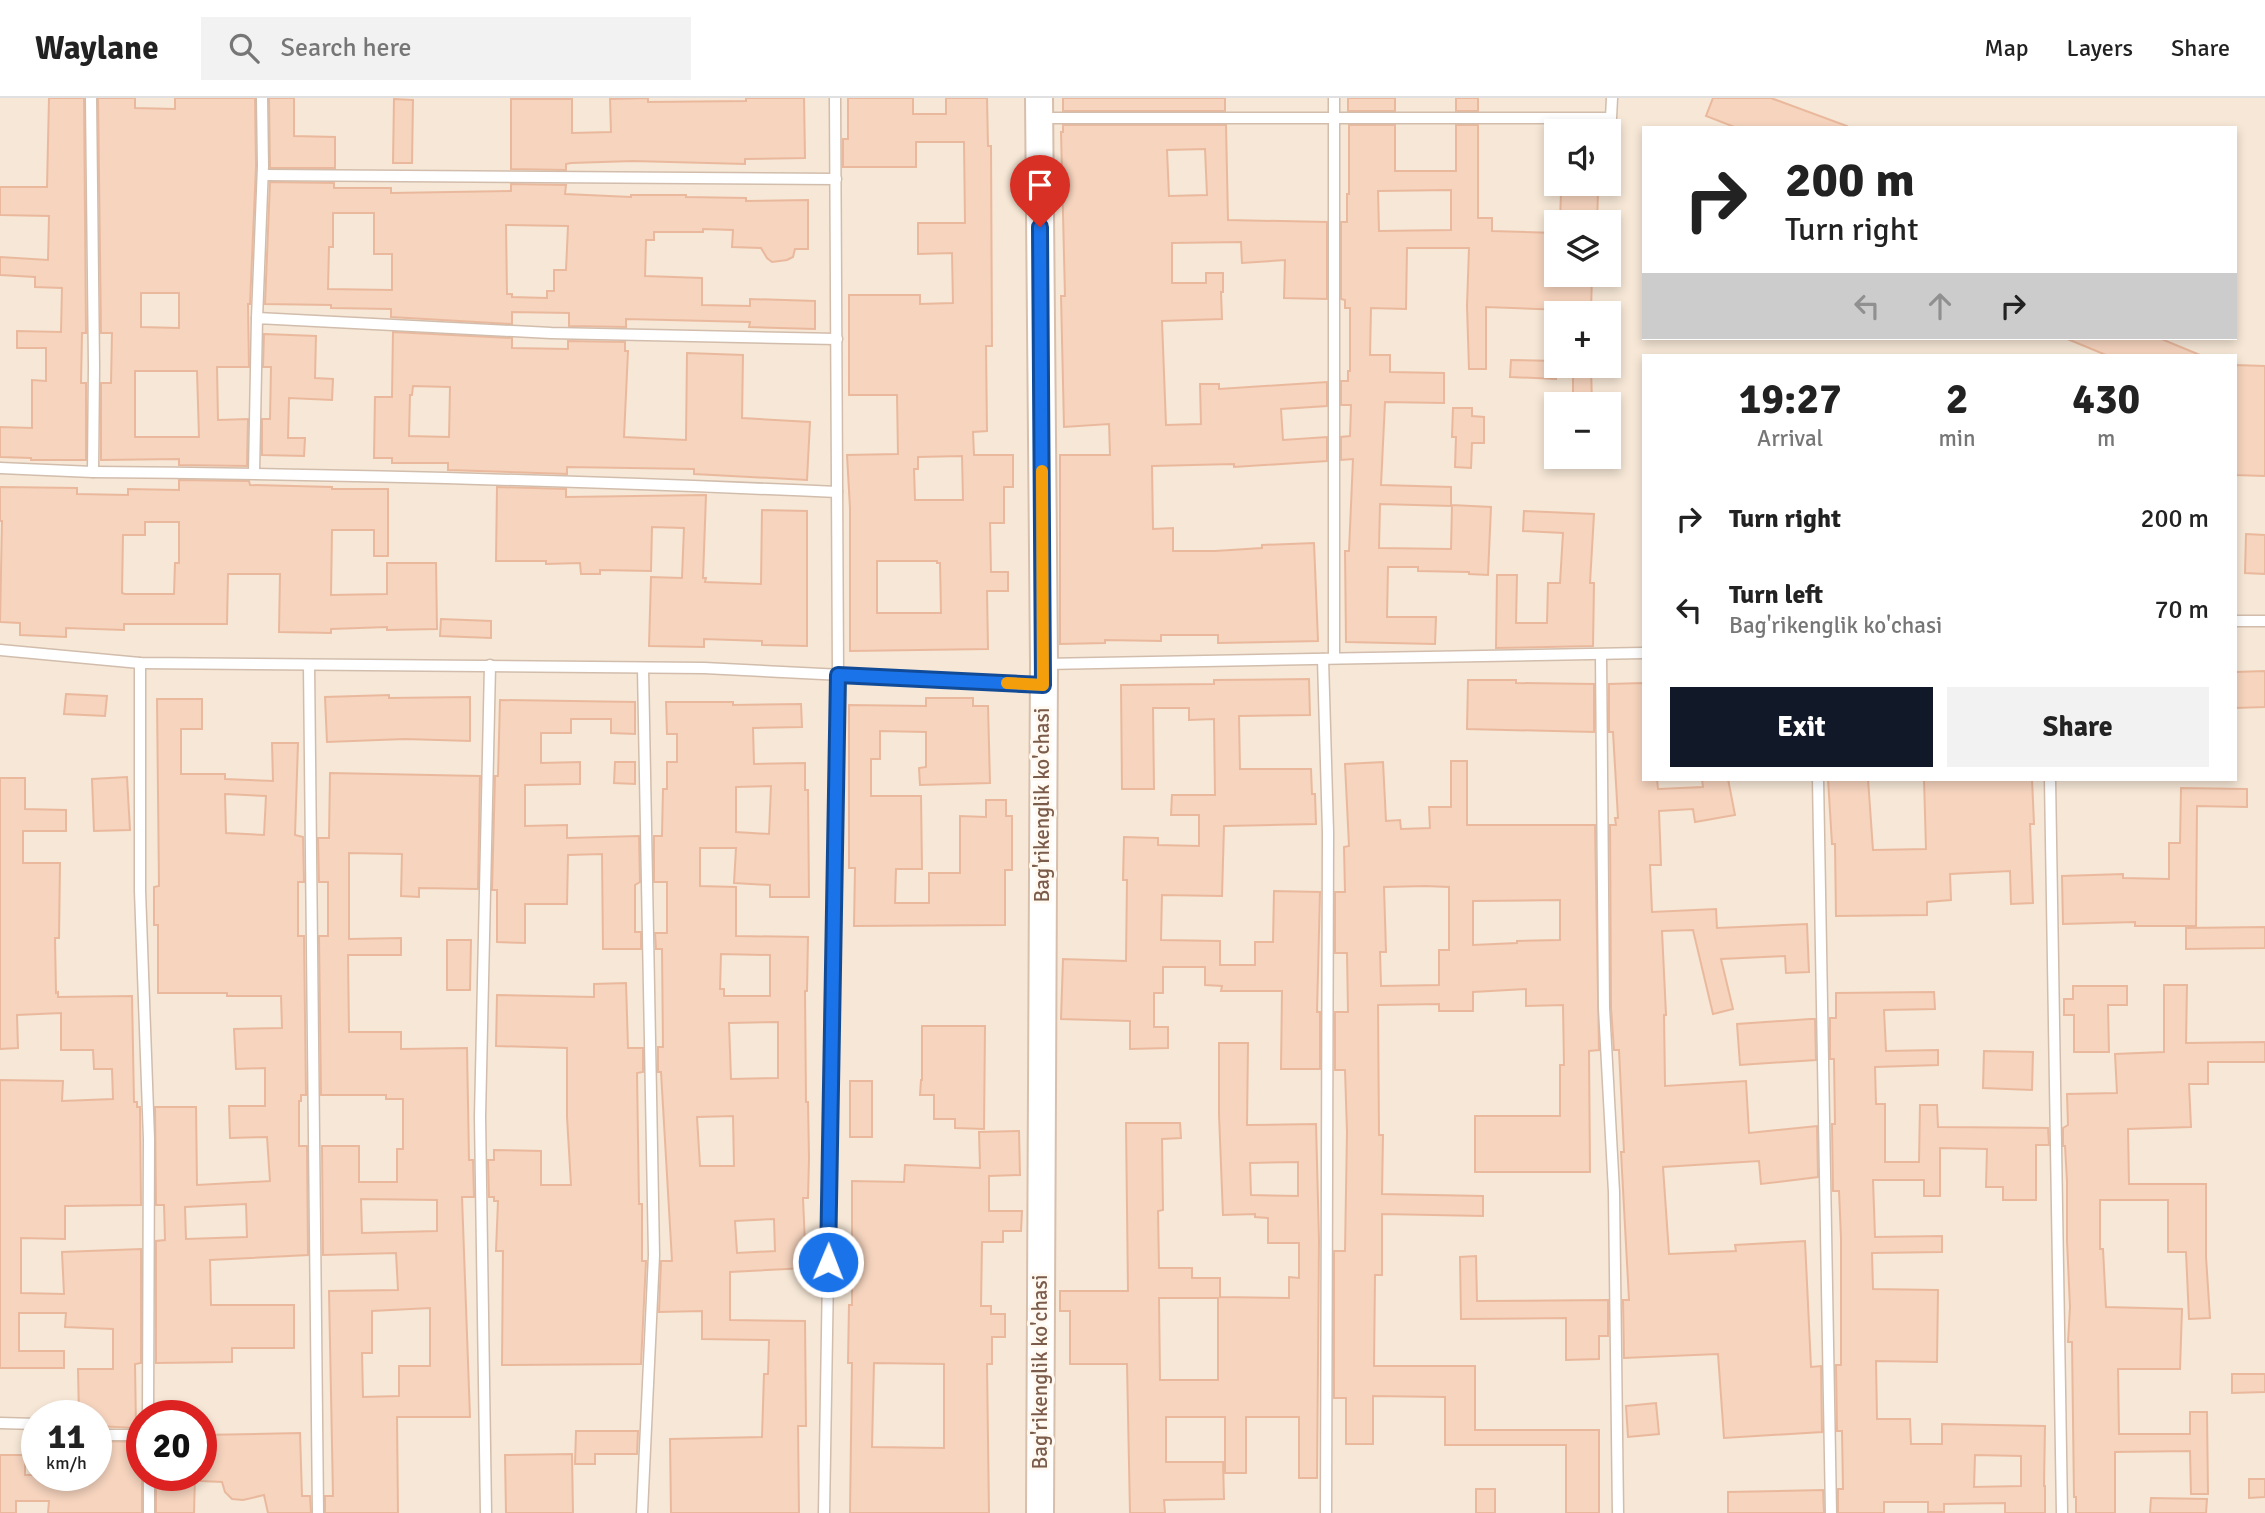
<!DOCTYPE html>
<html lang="en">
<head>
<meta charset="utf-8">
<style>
  body { margin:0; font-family:Signika,sans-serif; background:#f2f2f2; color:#222; height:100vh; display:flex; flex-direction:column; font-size:26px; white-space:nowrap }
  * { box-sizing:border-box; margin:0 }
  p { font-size:23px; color:#767676 }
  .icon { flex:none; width:38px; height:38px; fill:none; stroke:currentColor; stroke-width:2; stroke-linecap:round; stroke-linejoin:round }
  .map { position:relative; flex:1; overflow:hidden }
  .details { position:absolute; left:1642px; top:256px; width:595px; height:427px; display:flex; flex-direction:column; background:#fff; border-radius:0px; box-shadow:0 4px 10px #0003 }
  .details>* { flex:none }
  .guide { position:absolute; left:1642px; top:28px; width:595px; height:214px; border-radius:0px; box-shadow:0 4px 10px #0003; background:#fff; color:#222; overflow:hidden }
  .fabs { position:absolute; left:1544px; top:21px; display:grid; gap:14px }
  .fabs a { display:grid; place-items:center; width:77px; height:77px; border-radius:0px; background:#fff; box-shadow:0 4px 10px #0003; font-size:35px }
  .speed { position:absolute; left:21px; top:1302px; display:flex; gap:14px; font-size:35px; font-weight:700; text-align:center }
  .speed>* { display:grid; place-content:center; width:91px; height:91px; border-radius:50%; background:#fff; box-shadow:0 4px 10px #0003; line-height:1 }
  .speed small { font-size:18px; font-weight:400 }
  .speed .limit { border:10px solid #d22; background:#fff; color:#111 }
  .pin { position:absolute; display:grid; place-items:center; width:60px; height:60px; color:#fff; margin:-72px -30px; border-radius:50% 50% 50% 0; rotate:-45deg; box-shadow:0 0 7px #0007 }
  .pin .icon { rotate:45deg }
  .me { position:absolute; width:77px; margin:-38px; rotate:1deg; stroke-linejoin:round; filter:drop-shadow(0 0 5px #0008) }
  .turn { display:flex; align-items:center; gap:24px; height:147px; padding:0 28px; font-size:32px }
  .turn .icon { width:91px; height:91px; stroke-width:2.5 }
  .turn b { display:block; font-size:49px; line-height:60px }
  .lanes { display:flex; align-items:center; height:66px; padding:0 28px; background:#0003; justify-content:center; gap:35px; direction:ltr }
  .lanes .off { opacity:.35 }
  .eta { display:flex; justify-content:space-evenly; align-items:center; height:119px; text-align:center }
  .eta b { font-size:42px; font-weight:800; line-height:49px }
  .primary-button { display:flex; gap:14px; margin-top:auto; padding:14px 28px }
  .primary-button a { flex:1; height:80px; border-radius:0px; background:#111827; color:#fff; font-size:28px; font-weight:800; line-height:80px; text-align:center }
  .primary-button a+a { background:#f2f2f2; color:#222 }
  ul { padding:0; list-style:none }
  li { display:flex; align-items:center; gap:21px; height:91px; padding:0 28px }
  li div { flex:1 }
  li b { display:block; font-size:26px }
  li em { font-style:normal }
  header { display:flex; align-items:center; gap:42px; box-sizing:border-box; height:98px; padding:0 35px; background:#fff; border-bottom:2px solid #e0e0e0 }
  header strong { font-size:33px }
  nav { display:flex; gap:38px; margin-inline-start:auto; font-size:24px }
  .search { width:490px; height:63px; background:#f2f2f2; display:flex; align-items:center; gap:18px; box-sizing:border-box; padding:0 24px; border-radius:0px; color:#767676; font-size:26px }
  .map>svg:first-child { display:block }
  .residential { fill:#f6e7d6; fill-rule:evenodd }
  .building { fill:#f6d4be; stroke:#eab99d; stroke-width:2; fill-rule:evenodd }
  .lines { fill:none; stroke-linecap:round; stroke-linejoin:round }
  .lane-casing { stroke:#d2bdac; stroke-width:13 }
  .secondary-casing { stroke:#d8bfac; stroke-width:30 }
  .lane { stroke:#fff; stroke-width:10 }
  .secondary { stroke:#fff; stroke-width:26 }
  .route-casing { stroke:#114b97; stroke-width:18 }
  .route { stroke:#1a73e8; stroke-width:12 }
  .slow { stroke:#f59e0b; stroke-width:12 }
  .labels { text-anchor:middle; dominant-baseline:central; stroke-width:6; stroke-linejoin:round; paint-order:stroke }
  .street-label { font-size:21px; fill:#7b5b49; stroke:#fff9f1 }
</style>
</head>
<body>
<header>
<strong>Waylane</strong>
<div class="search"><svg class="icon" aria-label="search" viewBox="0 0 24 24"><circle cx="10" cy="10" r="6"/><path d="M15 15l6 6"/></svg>Search here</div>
<nav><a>Map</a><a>Layers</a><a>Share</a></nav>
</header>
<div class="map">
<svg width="2265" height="1415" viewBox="0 0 2265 1415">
  <rect width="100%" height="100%" fill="#fef5e9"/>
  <path class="residential" d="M0 0H2265V1415H0ZM1643 30H2235V240H1643ZM1556 33H1608V86H1556ZM1556 124H1608V177H1556ZM1556 215H1608V268H1556ZM1643 257H2235V681H1643ZM1556 306H1608V359H1556ZM37 1318H96V1377H37ZM142 1318H201V1377H142Z"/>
  <g class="building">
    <path d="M49 0H84L86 235H82L81 285H86V362H31V360L0 359V329L32 330V282L46 283V250H17V233L61 234 62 190 35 189V179L0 177V159L48 162 49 118 0 117V89H47Z"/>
    <path d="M98 0H135V10L175 11V0H255L256 68 250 206H248L249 269H217L218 322 248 321 247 368 179 367V361L101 362V285H111L112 235H101ZM141 195H179V230L141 229ZM135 273H197L199 339H135Z"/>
    <path d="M269 0H294V38L335 39V70H270Z"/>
    <path d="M648 0V4L746 3V0H804L805 60 745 61V66L633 63 571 65 566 66V72L511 71V1H572V35L611 34 610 1Z"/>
    <path d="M848 0H913V16H946V0H987L988 48H991L992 248H986L987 333 973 334 974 357H1013V389H1004V425H990L991 474H1008V493H987L988 551 850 553V410L847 357 898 356 897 297H849V197H920V206L953 205 952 155 918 156V125H965L964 44H916V69H843V41H848ZM962 358 963 402H915L914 371H918V359ZM877 463H937V465H940L941 515H877Z"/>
    <rect x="1063" y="0" width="162" height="13"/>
    <rect x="1348" y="0" width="47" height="13"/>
    <rect x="1456" y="0" width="22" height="13"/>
    <path d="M1713 0H1771L1847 28 1846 30H1737L1706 18Z"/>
    <path d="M394 1 413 2 412 65H393Z"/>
    <path d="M1063 27H1226L1228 122 1327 124V201L1284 200 1285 162 1242 165 1241 144 1172 145V185H1206V175H1223V194H1221L1222 221 1162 223 1166 327 1201 326 1200 286H1219V291L1327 284V308L1281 311 1283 342 1327 339V363L1234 369V366L1152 368 1153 431 1173 430V453H1215L1262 450V447L1314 445 1318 543 1218 545V537H1161V543L1105 542V545L1060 546V357H1110L1109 326 1064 329 1061 198H1065L1061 34H1063ZM1205 51 1207 97 1169 98 1167 52Z"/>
    <path d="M1349 27H1395V73H1456V27H1478V120H1492V133L1556 135V177H1592L1591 213 1486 209V271H1469L1467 208 1469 150H1407L1406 211 1371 210 1370 257H1390V274L1444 275V305L1385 304 1381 387 1451 389V408L1380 406 1379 450 1451 451 1452 407 1491 409 1488 477 1469 476V474L1418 473V469H1388L1387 519H1436L1435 546 1346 544 1345 453H1349L1353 361 1341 362V339L1350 338 1351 307H1341V283H1348V273H1350V210H1345V202L1341 201V124H1347V96H1349ZM1451 92V132L1379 133 1378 93Z"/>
    <path d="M270 84 334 85V90H391V95L511 93V86L566 87 565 96 631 99V97H686V99L746 100V103L808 102V151H795L793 159 787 162 772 164 767 160 761 150 732 149 733 132 703 131V134H654V142H646L645 178 702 180V207L750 208V201L815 203V231L749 229 750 224 626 221V229L569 228V215L512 214V226L391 219V211L331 210V207L265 206ZM333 115H374V156H392V192L328 191 329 149H333ZM506 127 568 128 566 172H554V193H547V200L512 199V196H507Z"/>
    <path d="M1561 93 1598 94 1597 124H1560Z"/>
    <path d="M393 234 512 240V250L568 251V243L625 244V253H628L624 339 686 342 687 255 743 257 742 320 810 324 807 382 694 376V371L567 369V376L448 372V365H392V360H374L375 299H392ZM413 288 450 289 449 339 409 338 410 297H412Z"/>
    <path d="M264 236 316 238 315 280 333 281 332 302 289 300 288 340H305L304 358 262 357V321H270L271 269H263Z"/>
    <path d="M2065 240H2159L2200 257H2106Z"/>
    <path d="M1511 262 1556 263V281L1510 279Z"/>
    <path d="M2235 267 2265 268V378L2235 377Z"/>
    <path d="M1573 268H1591L1592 306H1573Z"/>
    <path d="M1453 310H1472V318L1484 319V345H1472L1471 370 1455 369 1456 339H1452Z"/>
    <path d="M179 382 249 383 250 387 332 389V391H388V458H374V432H332L331 497 387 496V465H436L437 531 387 532V529L331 531V535L279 534 280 476H228L227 526H124V532L66 530V539L20 537V525L0 524 2 423H0V389L77 390V396L128 397V391L179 392ZM145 424H179V465H175L174 496H125L122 495 123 437H145Z"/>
    <path d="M497 389 566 391V399L706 397 703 480H706L705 484 761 486 762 412 807 413V548L762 547V543L704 541V549L649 548 651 479 682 480 684 430 652 429 651 473 600 472V476H581L580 465 546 466V463H496Z"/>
    <path d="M1524 413 1594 416 1590 485H1594L1593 548 1496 550 1497 477H1517L1516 525H1547L1548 485H1560L1563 435 1523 433Z"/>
    <path d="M2246 436 2265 437V476L2245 475Z"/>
    <path d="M441 521 491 523V540L440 538Z"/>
    <path d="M2265 573V609L2235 610V574Z"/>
    <path d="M1309 581 1310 617 1239 618 1240 671H1311L1312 696H1315L1316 726 1224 728 1222 798 1162 797 1161 842 1220 843V867H1255V844H1273L1274 793 1320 794 1317 914H1320V971H1281L1282 893H1221L1222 888 1205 887V869H1163V895H1154V929H1168V950L1130 951V923L1061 921 1063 861 1126 863 1127 782H1123L1124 739 1158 740V747L1199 748V717H1171L1172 697H1215L1214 621 1189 622V610H1153L1154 691H1122L1121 587 1214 586V582Z"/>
    <path d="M1468 582H1516V585L1594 586V634L1467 631Z"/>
    <path d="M1643 585V681H1657L1658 691 1703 689 1702 681H1728L1735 717 1695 724 1693 711 1659 713 1661 767H1650L1652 814 1716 811 1717 830 1807 826 1809 874 1786 875 1785 858 1721 861 1733 911 1713 916 1693 832 1662 833 1666 917H1664L1665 988 1746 983 1749 1035 1817 1028 1818 1079 1761 1086 1759 1063 1663 1069 1669 1156 1736 1153 1735 1147 1805 1143 1811 1269 1821 1268 1822 1334 1724 1340 1718 1256 1624 1260 1623 1202H1629L1621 1054H1624L1619 952H1614L1611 910 1610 727H1616L1615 720H1618L1613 634H1609V586Z"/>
    <path d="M66 596 107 598 105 618 64 616Z"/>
    <path d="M389 597V600L470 599V643L405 641 327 644 325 599Z"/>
    <path d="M926 600H973V608H988L990 685 920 687 919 670 926 669V634L880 633V661H871V698H921L922 771H896L895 805H929V775H960V718L986 719V702H1006V718H1012V772H1005V827L854 828 855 770H849V607L926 608Z"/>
    <path d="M157 601H202V631H181V676H225V681L273 683 272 645H298L295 737 303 739 304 784H298V838H304L306 997H301V1003H299V1048H307L308 1157 210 1162 211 1207H294V1250H232V1264L156 1265V1143L165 1142 164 1107H156L155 1009H196L197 1087 270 1083 267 1039 230 1040 229 1008H265V970L236 971 234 931 282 930 281 898H227V895H158V827H154V789L159 788ZM225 696 266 698 264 737 226 735ZM246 1106 247 1139 186 1141 185 1109Z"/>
    <path d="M500 602 635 604V636L611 635V621H571V635H541V665L580 664V686L525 687V728L567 727V740L639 738 640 784 635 787V834H641V851H603L602 756 568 757 567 806H525V845L497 844V792H492L495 678H498Z"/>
    <path d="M666 604H733V607L801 606 802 629 753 630 754 666 805 665V692H808L809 799H770V787L734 785 736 750H700V788L736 789V838L808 839 807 893H805L806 1004H808L809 1060 808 1100H803L806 1170 730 1174V1222L805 1223 806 1328H798L799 1415H671L670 1341 762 1339 764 1276H768L769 1242 702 1241V1213L659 1214 661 1163H672L661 974H658V949H663L662 851H656L655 835H667V784H654V738H662L663 691H667V664H677V636H667ZM771 688 769 736 736 734V689ZM721 856 770 857V898H724V891H720ZM778 924V980L731 981 729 925ZM733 1018 734 1068H700L697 1019ZM774 1121 775 1153 737 1155 735 1123Z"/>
    <path d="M1451 663H1467V727H1595L1599 952 1589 953 1590 1074H1475V1018H1560V967H1564L1563 907 1526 908V891L1473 894V913H1439V906L1378 907 1379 1037H1383L1382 1096 1483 1098V1118L1382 1116V1177H1375L1374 1268H1475V1332H1599V1415H1566V1347H1445V1299L1373 1298V1346H1346V1300H1334V1153H1345L1347 1034 1345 972H1335V914H1348L1347 855H1335V794H1345L1344 749 1349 748 1345 666 1383 664 1386 723 1400 722 1401 731 1430 730 1429 709H1451ZM1425 788 1449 789V852H1439V887L1381 888 1380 854H1386L1384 789ZM1560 802V842L1517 843V845L1473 847V803Z"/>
    <path d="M615 664H635V686L614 685Z"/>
    <path d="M330 675 480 678 478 791 419 790V799L401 798 402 756 349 755V841L401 840V857H348L349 934H401V951L467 950 469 1062H473L474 1099H462L470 1319H397L398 1415H325V1398H333L329 1193 398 1192 396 1155 323 1157 322 1048H359V1084H397V1051H403V1001H386V997H321L319 838H328V784H319L318 740H329ZM361 1101 437 1102V1133L362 1135ZM430 1210V1268H399V1298L363 1299 362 1255H372V1213Z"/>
    <path d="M127 679 130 732 94 733 92 681Z"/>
    <path d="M0 680H25V711L66 712V733H23V765H60L59 840H55L56 895 58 894V899L132 898 134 1004H137V1009H140L141 1107 65 1108V1141L21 1140V1195L64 1196 62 1154 141 1151V1265L135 1266 136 1330 96 1328V1318H79L78 1271H113V1231L65 1229 66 1215H19V1253H64V1270H0V982L63 983 62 1003 113 1001 112 971H94L93 952H61V915L17 917 18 950 0 951Z"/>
    <path d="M1828 681H1868L1873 752 1926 751 1924 681H2032L2034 726H2030L2033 805 2011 806 2010 773 1950 776 1951 802 1927 804V817L1836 818 1835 746H1832Z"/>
    <path d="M2181 690 2247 691V709L2197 708 2196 828H2135V824L2063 826 2062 778 2123 776V780L2169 781V745H2180Z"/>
    <path d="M2265 829V850L2186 851V830Z"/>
    <path d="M447 842H471L470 892H447Z"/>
    <path d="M626 885 628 950H643V974L637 975 639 1106H642V1163H646L641 1266 502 1267 503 1153H496L498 1103H494V1099H489L488 1062H494V1052L541 1053V1087H571L567 1019V950L496 948 497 897 594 899V886Z"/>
    <path d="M2164 887H2187L2186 945 2265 944V964H2208V986H2189L2191 1029 2128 1031 2129 1086H2206V1159L2210 1220 2189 1221 2186 1154H2168V1102H2100V1151H2103L2106 1209 2182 1211 2180 1271H2118L2119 1336H2190V1314H2207L2208 1396H2191L2190 1353 2115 1354V1415H2076V1399H2074L2072 1244H2068L2070 1209 2067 1143V1083L2065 1048H2063V1030L2068 1027 2067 996 2117 995 2115 956 2164 954Z"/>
    <path d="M2073 888H2127V907H2108L2109 954H2074V917H2064V901H2073Z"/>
    <path d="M1934 894 1935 911 1884 912 1886 953 1938 952V967L1875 969 1876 1006H1885V1064H1919L1920 1007H1937L1938 1029 2048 1030 2049 1047H2036V1102H2003V1089H1986L1987 1051 1940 1050V1098H1924V1082H1873L1875 1139 1942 1138V1154L1872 1155 1873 1191 1938 1192 1937 1264 1876 1263 1877 1321H1910L1911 1346H1942V1326L2045 1328 2044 1388H2045V1415H2005V1405L1944 1406V1414H1928V1404H1884V1415H1838V1391H1843L1842 1333H1837L1836 1267H1841V1140L1839 1093H1833L1832 1026H1835L1834 961H1830V920H1836V895ZM1975 1357 2021 1358V1388L1974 1389Z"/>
    <path d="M1810 921H1815L1816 962 1740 967 1737 926Z"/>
    <path d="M922 928H985L984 1031 955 1030V1021H934V997H920L921 982H922Z"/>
    <path d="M1219 945H1248L1247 1027 1316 1026 1319 1142 1317 1380H1299V1319H1246V1375H1225V1319H1166V1364H1223L1224 1401 1164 1402 1165 1415H1130L1127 1266H1070V1213H1060V1193H1128L1126 1025H1180L1181 1040 1162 1041 1163 1112 1158 1113 1159 1170H1192V1180H1220V1199L1289 1200V1179L1299 1180V1145H1268V1120L1255 1119V1116L1223 1117 1219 1017ZM1298 1064V1098L1251 1097 1250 1065ZM1159 1200H1218V1282H1160Z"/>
    <path d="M1984 953 2033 954 2032 992 1983 990Z"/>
    <rect x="850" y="983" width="22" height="56"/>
    <path d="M1019 1033 1020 1077 989 1078V1113H1022L1021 1133H1003V1144H982L981 1208H991V1216H1005V1239H992V1266H987L989 1415H850L852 1265H848L849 1207H852V1083L904 1084 905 1067 980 1070 979 1034ZM874 1265 944 1266V1350L872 1349Z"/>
    <path d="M1476 1158 1477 1203 1608 1202V1238H1599V1261L1566 1262V1220L1461 1221 1460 1159Z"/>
    <path d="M2232 1276H2265V1294L2232 1295Z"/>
    <path d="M1656 1305 1659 1336 1628 1339 1626 1308Z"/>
    <path d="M576 1333H638L637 1356H595V1366H575Z"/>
    <path d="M300 1335 302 1398H310L311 1415H268L264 1397 243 1402 232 1401 225 1394 222 1384 201 1383V1337Z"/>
    <path d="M96 1343 142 1344V1415H48L49 1403H16V1415H0V1357H25V1377H96Z"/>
    <path d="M572 1356 573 1415H506L505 1357Z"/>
    <path d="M156 1377H195L194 1415H156Z"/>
    <path d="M2249 1381H2265V1399L2249 1400Z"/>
    <rect x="1476" y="1391" width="19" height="24"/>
    <path d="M1823 1392 1824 1415H1728V1394Z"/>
    <path d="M2151 1400 2207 1401 2206 1415H2150Z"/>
  </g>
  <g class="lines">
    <defs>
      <g id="lane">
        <path d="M1334 0V560"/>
        <path d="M1040 20H1611L1612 0"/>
        <path d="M263 77 836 81"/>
        <path d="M257 220 263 68 262 0"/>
        <path d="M0 370 93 374 94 268 91 0"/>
        <path d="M93 374C341 376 589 383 837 394"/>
        <path d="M254 375 257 220 551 235 837 241"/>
        <path d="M2235 523H2265"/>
        <path d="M0 552 140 565 704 570 1042 587"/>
        <path d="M1601 557 1604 910 1614 1094 1618 1415"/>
        <path d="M1323 561 1328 734 1326 1415"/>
        <path d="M140 565V793L149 1041 148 1318"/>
        <path d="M1044 566 1643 555"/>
        <path d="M309 567 318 1415"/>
        <path d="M1818 681 1831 1415"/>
        <path d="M2050 681 2062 1415"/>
        <path d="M0 1325 37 1326"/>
        <path d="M96 1335 109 1337H142"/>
        <path d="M149 1377V1415"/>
        <path d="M486 1415 480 1019 490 567"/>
        <path d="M642 1415 654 1157 643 570"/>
        <path d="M824 1415 838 577 835 0"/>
      </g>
      <path id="secondary" d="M1039 0 1044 566 1040 1415"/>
    </defs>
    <use href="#lane" class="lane-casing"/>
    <use href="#secondary" class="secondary-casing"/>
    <use href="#lane" class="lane"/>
    <use href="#secondary" class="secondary"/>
  </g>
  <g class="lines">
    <defs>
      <path id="route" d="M828 1164 838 577 1043 587 1040 129"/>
    </defs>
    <use href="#route" class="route-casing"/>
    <use href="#route" class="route"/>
    <path class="slow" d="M1007 585 1043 587 1042 373"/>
  </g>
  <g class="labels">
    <g class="street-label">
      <text transform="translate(1042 707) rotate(-90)">Bag'rikenglik ko'chasi</text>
      <text transform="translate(1040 1274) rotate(-90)">Bag'rikenglik ko'chasi</text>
    </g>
  </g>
</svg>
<div class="fabs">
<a><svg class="icon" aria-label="sound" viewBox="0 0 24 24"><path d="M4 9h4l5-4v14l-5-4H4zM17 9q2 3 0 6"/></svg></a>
<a><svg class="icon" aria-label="layers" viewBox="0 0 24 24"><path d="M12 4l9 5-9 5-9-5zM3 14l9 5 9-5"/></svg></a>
<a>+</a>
<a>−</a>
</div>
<div class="speed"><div>11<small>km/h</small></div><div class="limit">20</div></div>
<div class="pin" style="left:1040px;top:129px;background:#d93025"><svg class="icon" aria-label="arrive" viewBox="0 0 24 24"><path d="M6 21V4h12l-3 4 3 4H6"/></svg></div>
<svg class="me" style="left:828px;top:1164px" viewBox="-20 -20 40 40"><circle r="17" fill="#1a73e8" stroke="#fff" stroke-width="3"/><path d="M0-11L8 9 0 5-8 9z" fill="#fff"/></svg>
<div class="guide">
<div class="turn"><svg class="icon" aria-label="right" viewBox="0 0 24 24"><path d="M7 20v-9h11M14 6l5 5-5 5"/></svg><div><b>200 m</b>Turn right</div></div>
<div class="lanes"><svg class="icon off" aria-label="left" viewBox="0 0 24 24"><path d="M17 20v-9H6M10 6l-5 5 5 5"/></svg><svg class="icon off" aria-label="ahead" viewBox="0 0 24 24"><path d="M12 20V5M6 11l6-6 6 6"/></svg><svg class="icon" aria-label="right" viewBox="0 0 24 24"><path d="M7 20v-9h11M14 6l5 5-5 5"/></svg></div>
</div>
<section class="details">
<div class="eta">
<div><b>19:27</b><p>Arrival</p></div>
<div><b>2</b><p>min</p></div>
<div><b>430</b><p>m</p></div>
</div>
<ul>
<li><svg class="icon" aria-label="right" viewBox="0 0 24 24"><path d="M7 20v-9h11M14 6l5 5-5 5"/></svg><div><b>Turn right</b></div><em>200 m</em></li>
<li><svg class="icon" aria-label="left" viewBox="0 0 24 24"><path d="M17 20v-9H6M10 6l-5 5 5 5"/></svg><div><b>Turn left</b><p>Bag'rikenglik ko'chasi</p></div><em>70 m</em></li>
</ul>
<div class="primary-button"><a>Exit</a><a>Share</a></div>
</section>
</div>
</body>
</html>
